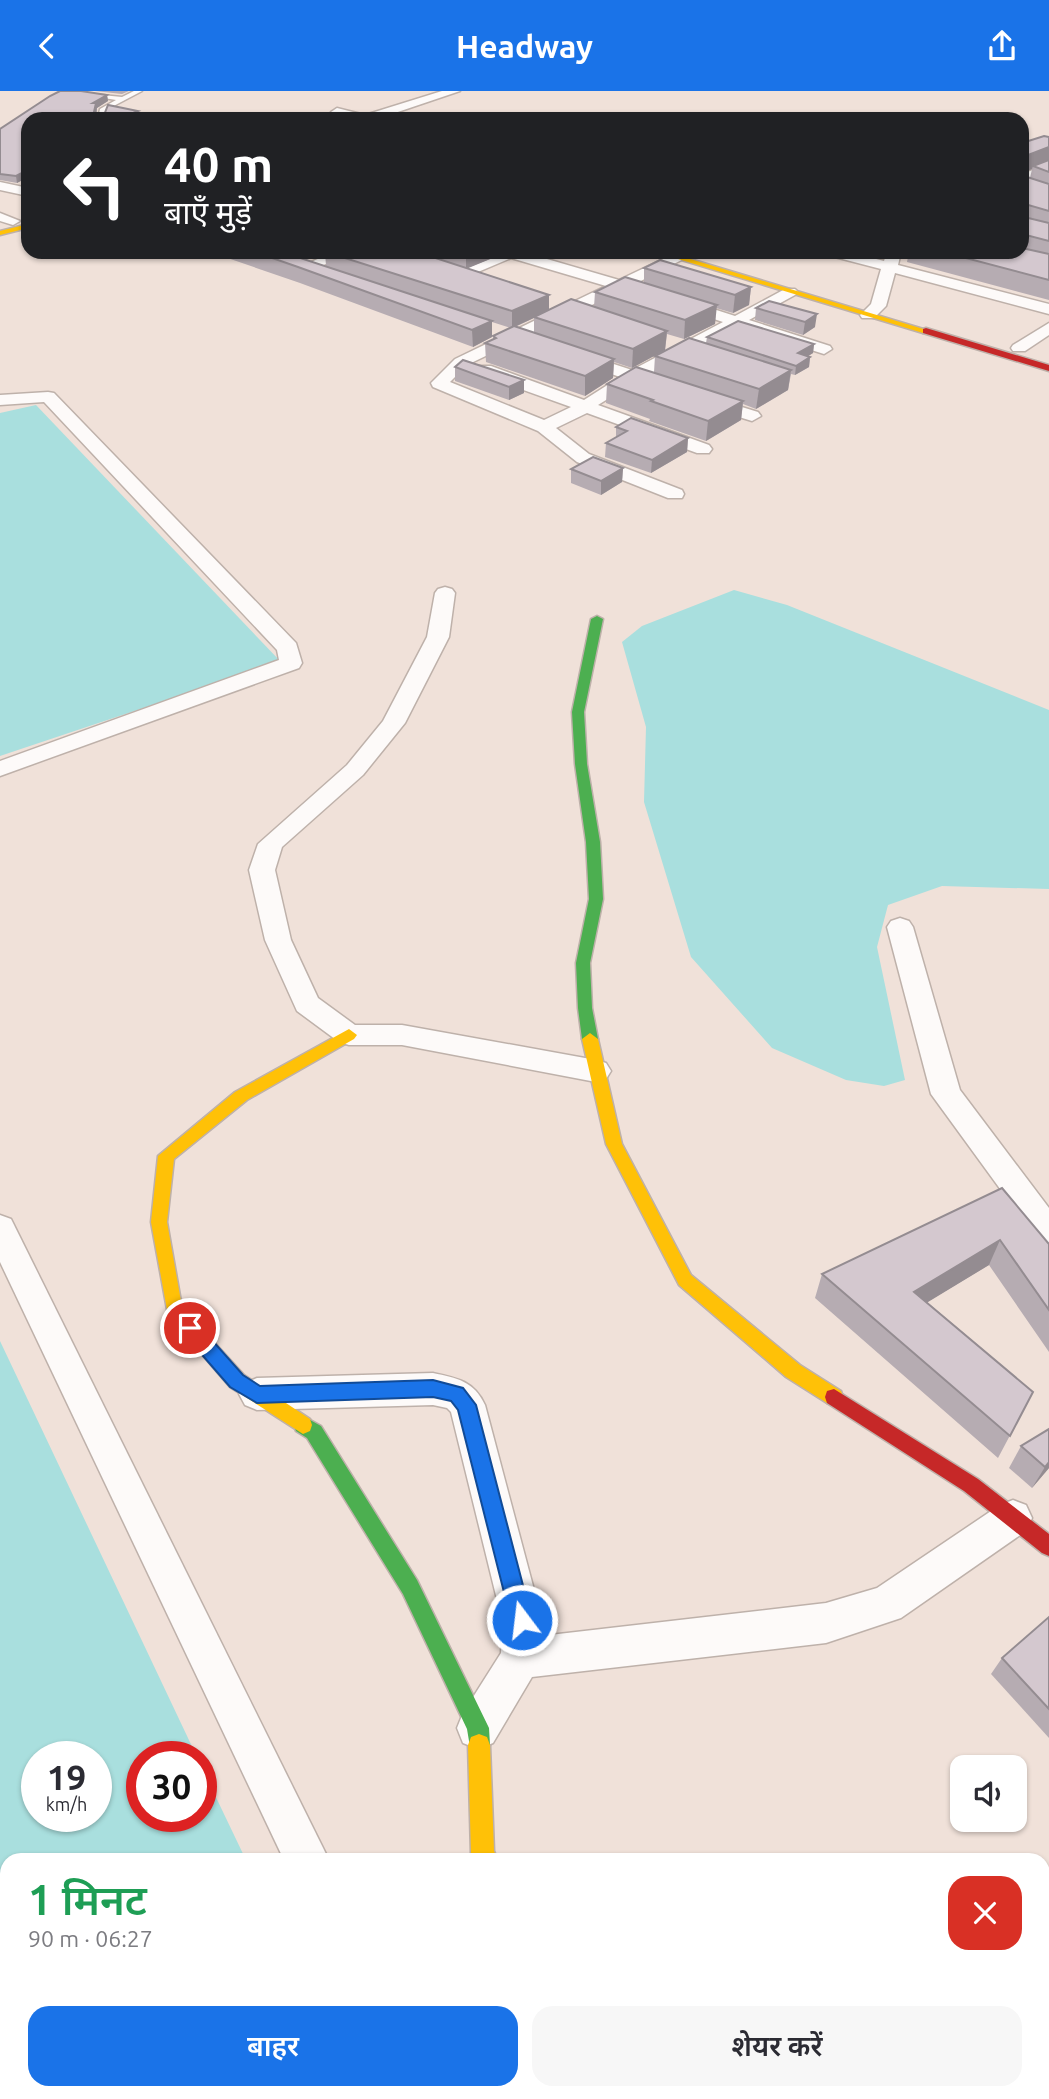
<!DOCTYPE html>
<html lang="hi">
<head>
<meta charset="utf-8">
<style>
  body { margin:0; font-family:Ubuntu,"Noto Sans Devanagari",sans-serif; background:#f7f7f7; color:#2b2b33; height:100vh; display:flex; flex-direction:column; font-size:26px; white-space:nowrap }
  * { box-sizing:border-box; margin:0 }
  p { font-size:23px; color:#7c7c81 }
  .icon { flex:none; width:38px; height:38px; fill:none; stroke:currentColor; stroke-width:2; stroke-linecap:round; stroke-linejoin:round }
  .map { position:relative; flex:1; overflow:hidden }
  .details { position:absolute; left:0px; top:1762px; width:1050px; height:247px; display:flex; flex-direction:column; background:#fff; border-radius:21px 21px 0 0; box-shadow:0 2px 5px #0004 }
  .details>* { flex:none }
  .hud { position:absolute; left:21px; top:21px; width:1008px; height:147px; border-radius:21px; box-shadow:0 2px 5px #0004; background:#202124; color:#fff; overflow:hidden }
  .buttons { position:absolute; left:950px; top:1664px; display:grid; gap:14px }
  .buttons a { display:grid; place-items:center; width:77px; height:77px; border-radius:14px; background:#fff; box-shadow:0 2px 5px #0004; font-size:35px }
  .speed { position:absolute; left:21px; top:1650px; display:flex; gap:14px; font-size:35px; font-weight:700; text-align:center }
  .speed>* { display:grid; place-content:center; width:91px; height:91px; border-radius:50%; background:#fff; box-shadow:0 2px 5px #0004; line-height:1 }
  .speed small { font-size:18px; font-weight:400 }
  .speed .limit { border:10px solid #d22; background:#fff; color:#111 }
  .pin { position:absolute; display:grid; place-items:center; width:60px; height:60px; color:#fff; margin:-30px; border:4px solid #fff; border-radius:50%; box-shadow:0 2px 7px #0007 }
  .me { position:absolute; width:77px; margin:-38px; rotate:345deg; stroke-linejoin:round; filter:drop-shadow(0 0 5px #0008) }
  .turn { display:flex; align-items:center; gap:24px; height:147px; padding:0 28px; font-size:32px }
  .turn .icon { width:91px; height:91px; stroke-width:2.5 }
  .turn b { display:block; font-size:49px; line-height:60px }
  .round { display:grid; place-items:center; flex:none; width:74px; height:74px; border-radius:21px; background:#f7f7f7 }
  .summary { display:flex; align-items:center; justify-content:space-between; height:119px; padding:0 28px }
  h1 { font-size:42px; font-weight:600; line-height:52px; color:#1e9e55 }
  .cta { display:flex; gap:14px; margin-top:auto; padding:14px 28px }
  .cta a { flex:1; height:80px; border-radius:21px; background:#1a73e8; color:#fff; font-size:28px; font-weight:600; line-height:80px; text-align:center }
  .cta a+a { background:#f7f7f7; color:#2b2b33 }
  header { display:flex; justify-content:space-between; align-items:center; height:91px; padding:0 28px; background:#1a73e8; color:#fff; font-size:32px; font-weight:600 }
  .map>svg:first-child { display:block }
  .water { fill:#a9dfde; fill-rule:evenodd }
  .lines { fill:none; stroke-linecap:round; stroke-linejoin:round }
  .lane-casing { stroke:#beb1aa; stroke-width:3 }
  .street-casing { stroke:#beb1aa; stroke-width:3 }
  .fast-casing { stroke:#beb1aa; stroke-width:3 }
  .slow-casing { stroke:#beb1aa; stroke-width:3 }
  .jam-casing { stroke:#beb1aa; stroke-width:3 }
  .lane { fill:#fdfaf9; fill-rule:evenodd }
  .street { fill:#fdfaf9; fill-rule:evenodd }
  .fast { fill:#4caf50; fill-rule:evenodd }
  .slow { fill:#ffc107; fill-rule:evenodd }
  .jam { fill:#c62828; fill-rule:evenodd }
  .wall { fill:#b6acb2; fill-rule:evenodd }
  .shaded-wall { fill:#948c91 }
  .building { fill:#d4c8cf; stroke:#948c91; stroke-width:2 }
  .route { fill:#1a73e8; stroke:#114b97; stroke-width:2 }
</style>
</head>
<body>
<header><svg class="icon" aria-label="back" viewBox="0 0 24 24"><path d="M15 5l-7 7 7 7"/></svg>Headway<svg class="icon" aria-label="share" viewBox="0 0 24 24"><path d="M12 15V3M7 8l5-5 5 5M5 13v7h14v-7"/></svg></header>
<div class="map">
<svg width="1049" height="2008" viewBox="0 0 1049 2008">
  <rect width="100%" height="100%" fill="#f0e1d9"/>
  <g class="water">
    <path d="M36 314 281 571 0 665V322Z"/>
    <path d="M734 499 787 514 1049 619V798L942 795 888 814 877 856 905 989 884 995 846 989 772 957 691 866 644 711 646 636 622 551 642 535Z"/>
    <path d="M0 1250 197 1666H142V1726H201V1675L246 1769H7V2002H356L359 2008H0ZM37 1666H96V1726H37Z"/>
  </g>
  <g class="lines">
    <defs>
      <path id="lane" d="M61 0 122 6 134 0H142L106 19 104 28H98L100 18 116 9Z"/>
      <g id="street">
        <path d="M442 0H460L377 28H351L331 21 337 17 365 24Z"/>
        <path d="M1049 73V82L1022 92V83Z"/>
        <path d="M0 91 28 97V105L0 99Z"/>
        <path d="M0 122 20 130 13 134 0 130Z"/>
        <path d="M333 161H353L310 180H300L298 177Z"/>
        <path d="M500 161H523L619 189 678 161H697L633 194 636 197 633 200H621L467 274 450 291 544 329 571 316 479 283 477 279 479 275H491L584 309 620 286 571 269 569 266 571 263H583L632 279 723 231 674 215 671 212 679 207 735 225 785 198H795L798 201 795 204 749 229 830 255 832 258 824 263 738 236 648 285 668 291 670 295 668 299 662 300 635 291 598 314 709 354 712 358 709 362H697L587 322 556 337 589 363 682 399 684 403 682 407H668L577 371 538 340 433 296 431 292 455 268 606 195 511 167 440 197 435 199 427 194Z"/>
        <path d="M825 161H849L884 170 887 161H901L898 174 1049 213V223L895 182 886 215 874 227H862L860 224 871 213 881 178 827 164Z"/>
        <path d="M1049 232V244L1025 260H1013L1011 257 1013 254Z"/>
        <path d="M48 301 54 302 296 552 302 572 299 577 0 685V670L279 569 277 559 44 311 0 314V304Z"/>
        <path d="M703 304 758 321 761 325 752 330 697 313 694 309Z"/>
        <path d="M445 496 452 498 455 502 449 546 405 632 363 684 282 756 275 779 291 849 318 907 355 934H402L596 969 606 972 611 980 606 988 596 991 402 954H349L339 951 297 920 265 849 249 779 258 753 347 674 383 630 427 546 435 502 438 498Z"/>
        <path d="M900 827 909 830 913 836 960 999 1049 1117V1154L1038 1150 931 1003 887 836 891 830Z"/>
        <path d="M0 1124 11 1128 329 1769H284L0 1171Z"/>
        <path d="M433 1282C457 1287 474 1290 485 1314L542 1529 541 1545 826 1512 877 1497 1000 1414 1013 1409 1026 1414 1032 1427 1026 1440 901 1527 826 1552 532 1586 493 1652 478 1658 463 1652 457 1637 463 1622 501 1562 502 1529 451 1321 447 1317 433 1314 257 1319 245 1314 239 1303 245 1292 257 1287Z"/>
        <path d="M397 2002H445L448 2008H400Z"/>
        <path d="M539 2002H587L588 2008H540Z"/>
      </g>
      <g id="fast">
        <path d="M597 525 603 528 584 621 587 673 600 751 603 808 590 872 592 917 598 948 590 954 582 948 578 917 576 872 589 808 586 751 575 673 572 621 591 528Z"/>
        <path d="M303 1325 321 1335 417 1489 489 1637 490 1654 487 1662 479 1665 471 1662 467 1638 403 1503 307 1347 296 1340 294 1334 296 1328Z"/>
      </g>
      <g id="slow">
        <path d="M28 133V137L0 144V140Z"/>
        <path d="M655 161H667L930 240 923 242Z"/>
        <path d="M349 938 357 944 354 948 247 1009 174 1068 167 1131 182 1216 244 1284 310 1328 312 1334 310 1340 303 1343 230 1296 168 1224 151 1131 158 1065 235 1001Z"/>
        <path d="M590 942 598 948 622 1053 691 1184 800 1274 841 1300 843 1306 841 1312 834 1314 827 1312 786 1286 679 1194 606 1053 582 948Z"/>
        <path d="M479 1643 487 1646 490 1654 494 1760 498 1769H474L471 1762 468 1654 471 1646Z"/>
      </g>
      <g id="jam">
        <path d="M926 237 1049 274V280L923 242V238Z"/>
        <path d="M834 1298 978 1388 1049 1443V1465L1042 1462 964 1400 827 1312 825 1306 827 1300Z"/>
      </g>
    </defs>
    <use href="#lane" class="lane-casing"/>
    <use href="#street" class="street-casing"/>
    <use href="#fast" class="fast-casing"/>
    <use href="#slow" class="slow-casing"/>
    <use href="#jam" class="jam-casing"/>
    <use href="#lane" class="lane"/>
    <use href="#street" class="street"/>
    <use href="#fast" class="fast"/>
    <use href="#slow" class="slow"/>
    <use href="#jam" class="jam"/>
  </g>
  <g class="wall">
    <path d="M60 0H81L107 4 108 10 97 17V24H104L108 14 138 20 139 26 135 28H28V86L17 92 0 89V38L50 5Z"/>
    <path d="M95 0H129L122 3Z"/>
    <path d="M1049 46V209L907 171 909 161H1022V52ZM1032 78 1030 87 1024 85V81Z"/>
    <path d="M210 161H499L500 164 467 177 549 219 594 216 595 201 644 192V177L751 196 749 214 733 222 716 217 715 233 684 248 667 243 665 259 632 277 614 271 613 287 585 305 486 271 485 252 493 249V245L511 237 492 231V246L473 256 300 192ZM325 161 326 175 306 169ZM534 227V242L515 236Z"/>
    <path d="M774 161H792L785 164Z"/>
    <path d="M769 210 815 236 803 244 755 229 756 217Z"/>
    <path d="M707 246 814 253 813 262 808 265 810 266 809 276 795 284 791 283 788 299 756 318 743 313 741 329 706 350 649 330 650 328 606 312 607 293 654 281 655 265 706 252Z"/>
    <path d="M455 276 524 302 509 309 455 290Z"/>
    <path d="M616 336 688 347 687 361 651 382 605 366 606 352 616 346Z"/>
    <path d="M623 377 622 391 601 404 571 392V378Z"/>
    <path d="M1002 1097 1049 1153V1261L989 1174 927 1211 1033 1301 998 1367 815 1207 822 1183Z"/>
    <path d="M1049 1338V1377L1032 1397 1009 1377 1021 1355Z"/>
    <path d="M1049 1526V1647L991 1583 1002 1567Z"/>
    <path d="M1049 1843V1972L1043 1965V1849Z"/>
  </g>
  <g class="shaded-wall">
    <path d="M107 4 108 10 97 17 95 27 93 12Z"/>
    <path d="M138 20 139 26 135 28H119Z"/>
    <path d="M1049 56V71L1033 75 1032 78 1022 82 1023 66Z"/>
    <path d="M28 79V86L17 92 16 85Z"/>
    <path d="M304 161H326L305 169Z"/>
    <path d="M467 161H499L500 164 466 178V162Z"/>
    <path d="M751 196 749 214 733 222 735 204Z"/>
    <path d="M549 204V220L512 237V220Z"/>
    <path d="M717 214 715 233 684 248 685 229Z"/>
    <path d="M817 223 815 236 803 244 805 231Z"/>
    <path d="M492 230V246L473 256 472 239Z"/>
    <path d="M667 240 665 259 632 277 633 258Z"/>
    <path d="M814 253 813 262 797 272 798 262Z"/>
    <path d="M810 266 809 276 795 284 796 275Z"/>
    <path d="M614 268 613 287 585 305V285Z"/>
    <path d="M791 279 788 299 756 318 759 298Z"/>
    <path d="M524 289V302L509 309V296Z"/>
    <path d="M743 310 741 329 706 350 708 330Z"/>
    <path d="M688 347 687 361 651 382 652 369Z"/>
    <path d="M623 377 622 391 601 404V390Z"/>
    <path d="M1000 1149 989 1174 905 1225 914 1201Z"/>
    <path d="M1049 1371V1377L1032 1397 1045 1376Z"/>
  </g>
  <g class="building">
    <path d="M60 0H81L107 4 93 12H96L94 21 97 24H104L108 14 138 20 119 28H28V60H26L28 61V79L16 85 0 83V38L50 5Z"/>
    <path d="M1044 45 1049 46V56L1023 66 1024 85 1049 93V120L1025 113 1024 126 1049 132V150L1022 143V52Z"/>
    <path d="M1049 69V81L1033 75Z"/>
    <path d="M1022 157 1049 163V189L943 161H1022Z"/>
    <path d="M255 161H282L492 230 472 239 298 176Z"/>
    <path d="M326 161H417L549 204 512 220Z"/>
    <path d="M660 169 751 196 735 204 644 177Z"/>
    <path d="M625 186 717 214 685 229 595 201Z"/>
    <path d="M571 208 667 240 633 258 534 226Z"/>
    <path d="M769 210 817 223 805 231 756 217Z"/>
    <path d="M738 230 814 253 798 262 810 266 796 275 707 246Z"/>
    <path d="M514 235 614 268 585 285 485 252 496 247 493 245Z"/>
    <path d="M689 247 791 279 759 298 655 265Z"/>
    <path d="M463 269 524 289 509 296 455 276Z"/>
    <path d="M636 276 743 310 708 330 651 310 653 309 607 293Z"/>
    <path d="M631 327 688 347 652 369 606 352 627 340 616 336Z"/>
    <path d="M593 366 623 377 601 390 571 378Z"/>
    <path d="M1002 1097 1049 1153V1219L1000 1149 914 1201 1033 1301 1010 1345 822 1183Z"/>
    <path d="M1049 1338V1371L1045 1376 1021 1355Z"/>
    <path d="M1049 1526V1618L1002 1567Z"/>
    <path d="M1049 1848V1942L1043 1935V1854Z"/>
  </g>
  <path class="route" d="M190 1229 196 1231 243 1284 260 1295 433 1289 463 1297 476 1314 532 1529 529 1537 522 1540 514 1537 511 1529 458 1319 451 1310 433 1306 257 1312 230 1296 183 1242 180 1237 183 1231Z"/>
</svg>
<div class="buttons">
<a><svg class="icon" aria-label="sound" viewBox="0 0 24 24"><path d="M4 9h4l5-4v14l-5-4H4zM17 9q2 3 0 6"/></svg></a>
</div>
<div class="speed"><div>19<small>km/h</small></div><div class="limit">30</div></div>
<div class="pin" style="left:190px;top:1237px;background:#d93025"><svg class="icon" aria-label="arrive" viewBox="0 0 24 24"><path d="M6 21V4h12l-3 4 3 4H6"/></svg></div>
<svg class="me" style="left:522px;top:1529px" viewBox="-20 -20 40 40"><circle r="17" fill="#1a73e8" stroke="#fff" stroke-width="3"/><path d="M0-11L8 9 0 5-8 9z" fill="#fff"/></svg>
<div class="hud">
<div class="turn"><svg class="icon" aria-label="left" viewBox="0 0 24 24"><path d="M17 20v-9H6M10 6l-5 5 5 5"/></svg><div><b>40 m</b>बाएँ मुड़ें</div></div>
</div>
<section class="details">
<div class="summary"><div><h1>1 मिनट</h1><p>90 m · 06:27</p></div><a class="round" style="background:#d93025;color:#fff"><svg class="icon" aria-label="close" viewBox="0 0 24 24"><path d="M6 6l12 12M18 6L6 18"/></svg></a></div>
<div class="cta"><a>बाहर</a><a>शेयर करें</a></div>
</section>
</div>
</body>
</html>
